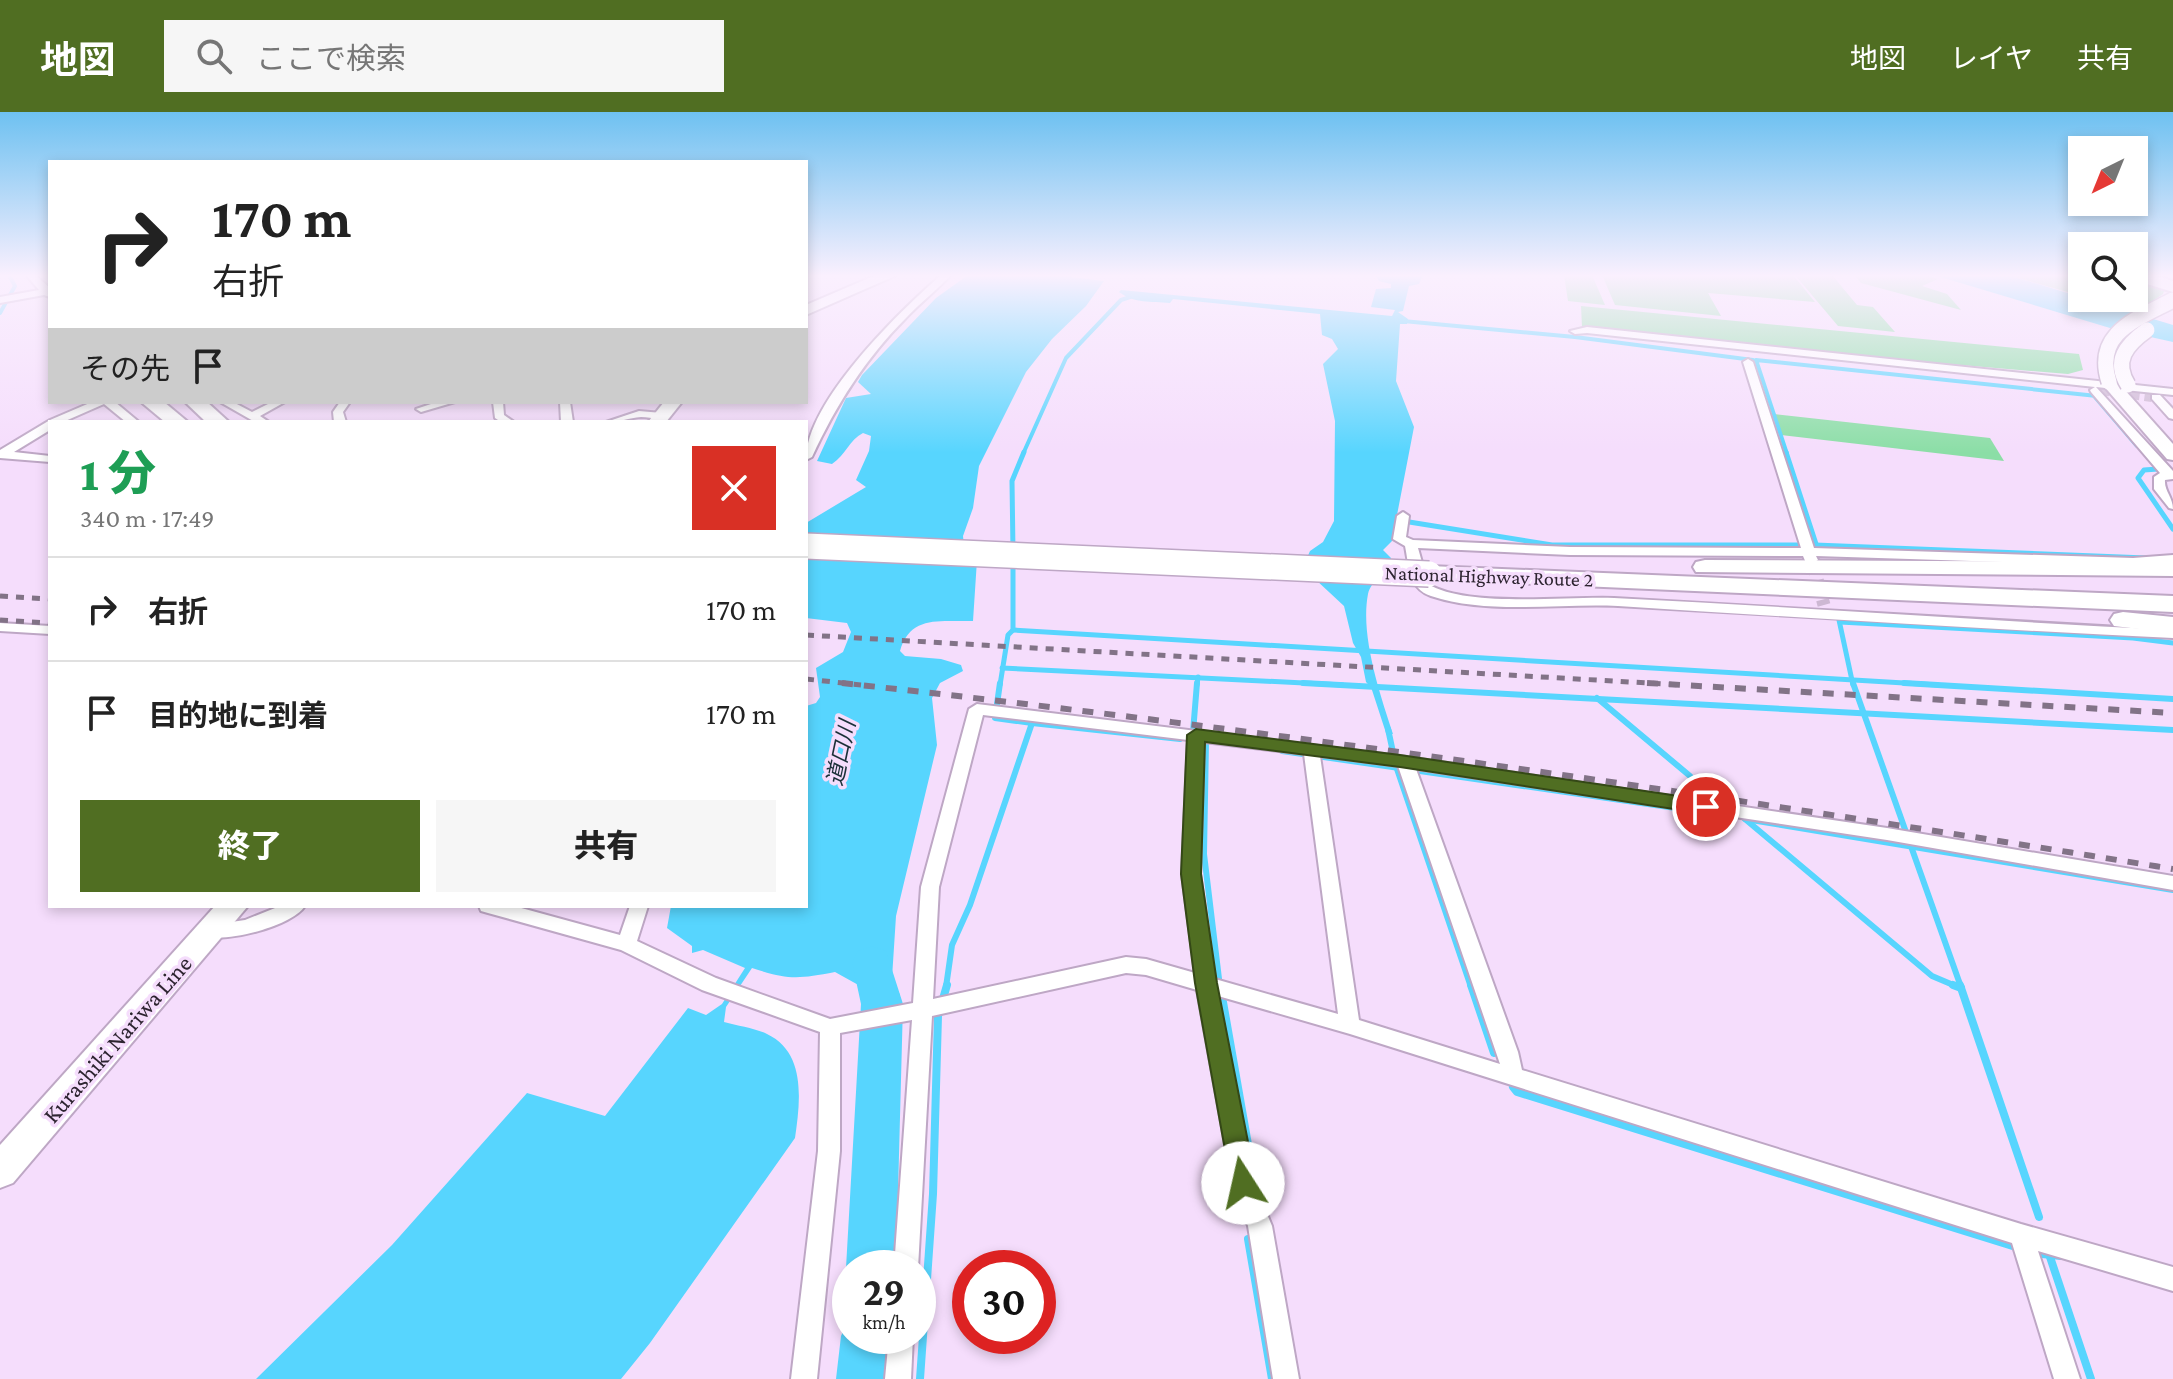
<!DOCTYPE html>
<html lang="ja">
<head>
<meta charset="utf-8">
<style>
  body { margin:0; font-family:"Crimson Pro","Noto Sans JP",serif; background:#f6f6f6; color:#222; height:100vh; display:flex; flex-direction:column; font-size:30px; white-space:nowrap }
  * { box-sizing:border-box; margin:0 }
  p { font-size:26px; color:#767676 }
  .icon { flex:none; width:44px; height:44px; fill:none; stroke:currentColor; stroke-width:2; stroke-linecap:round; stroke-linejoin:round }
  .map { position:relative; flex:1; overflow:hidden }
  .details { position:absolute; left:48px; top:308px; width:760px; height:488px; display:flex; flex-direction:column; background:#fff; border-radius:0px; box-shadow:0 4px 12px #0003 }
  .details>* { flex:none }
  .top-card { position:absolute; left:48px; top:48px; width:760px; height:244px; border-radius:0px; box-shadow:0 4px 12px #0003; background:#fff; color:#222; overflow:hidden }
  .needle { width:52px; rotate:223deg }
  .buttons { position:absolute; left:2068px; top:24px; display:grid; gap:16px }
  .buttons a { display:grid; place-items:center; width:80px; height:80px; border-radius:0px; background:#fff; box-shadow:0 4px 12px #0003; font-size:40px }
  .speed { position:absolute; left:832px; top:1138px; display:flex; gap:16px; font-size:40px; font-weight:700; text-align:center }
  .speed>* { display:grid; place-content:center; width:104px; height:104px; border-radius:50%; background:#fff; box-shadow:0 4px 12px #0003; line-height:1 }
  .speed small { font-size:20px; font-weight:400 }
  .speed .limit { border:12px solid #d22; background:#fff; color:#111 }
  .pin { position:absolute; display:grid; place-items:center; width:68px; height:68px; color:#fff; margin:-34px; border:4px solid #fff; border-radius:50%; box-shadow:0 2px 8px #0007 }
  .me { position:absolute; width:88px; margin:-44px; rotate:350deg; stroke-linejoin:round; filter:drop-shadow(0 0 6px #0008) }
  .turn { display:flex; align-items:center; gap:28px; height:168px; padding:0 32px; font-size:36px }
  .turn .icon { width:104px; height:104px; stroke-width:2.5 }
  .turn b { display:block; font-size:56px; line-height:68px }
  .then { display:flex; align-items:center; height:76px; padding:0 32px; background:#0003; gap:16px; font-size:30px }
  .round { display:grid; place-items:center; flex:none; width:84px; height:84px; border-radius:0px; background:#f6f6f6 }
  .headline { display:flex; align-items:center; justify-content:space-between; height:136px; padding:0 32px }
  h1 { font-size:48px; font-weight:800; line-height:60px; color:#1e9e55 }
  .button { display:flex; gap:16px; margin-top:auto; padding:16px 32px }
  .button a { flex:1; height:92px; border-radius:0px; background:#506e22; color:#fff; font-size:32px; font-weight:800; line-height:92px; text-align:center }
  .button a+a { background:#f6f6f6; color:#222 }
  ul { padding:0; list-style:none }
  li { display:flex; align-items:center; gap:24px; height:104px; padding:0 32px; border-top:2px solid #e0e0e0 }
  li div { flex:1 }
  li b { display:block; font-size:30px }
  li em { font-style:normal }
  header { display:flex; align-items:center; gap:48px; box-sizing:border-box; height:112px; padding:0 40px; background:#506e22; color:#fff }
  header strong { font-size:38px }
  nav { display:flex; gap:44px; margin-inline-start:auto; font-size:28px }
  .search { width:560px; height:72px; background:#f6f6f6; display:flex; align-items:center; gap:20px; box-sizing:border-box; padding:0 28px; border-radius:0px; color:#767676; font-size:30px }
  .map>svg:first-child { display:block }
  .green { fill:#8bdea6 }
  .water { fill:#57d5fe }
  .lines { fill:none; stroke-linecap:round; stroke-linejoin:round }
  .stream-far3 { stroke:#57d5fe; stroke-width:4 }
  .stream-far2 { stroke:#57d5fe; stroke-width:5 }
  .stream-far1 { stroke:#57d5fe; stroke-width:6 }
  .stream { stroke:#57d5fe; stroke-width:8 }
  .river { fill:#57d5fe; fill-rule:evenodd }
  .street-tunnel-far1 { stroke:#cdb8d3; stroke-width:10; stroke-dasharray:10 5; stroke-linecap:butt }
  .street-tunnel { stroke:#cdb8d3; stroke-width:13; stroke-dasharray:13 7; stroke-linecap:butt }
  .street-casing { stroke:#bea7c5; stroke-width:4 }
  .secondary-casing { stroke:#bea7c5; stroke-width:4 }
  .primary-casing { stroke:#bea7c5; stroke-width:4 }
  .highway-casing { stroke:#bea7c5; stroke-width:4 }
  .street { fill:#fff; fill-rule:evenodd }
  .secondary { fill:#fff; fill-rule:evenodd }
  .primary { fill:#fff; fill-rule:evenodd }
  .highway { fill:#fff; fill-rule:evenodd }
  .rail-far1 { stroke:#827387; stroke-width:5; stroke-dasharray:8 8; stroke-linecap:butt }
  .rail { stroke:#827387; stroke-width:6; stroke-dasharray:11 11; stroke-linecap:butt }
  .secondary-bridge-casing { stroke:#bea7c5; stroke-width:18; stroke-linecap:butt }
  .highway-bridge-casing { stroke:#bea7c5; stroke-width:28; stroke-linecap:butt }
  .secondary-bridge { stroke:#fff; stroke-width:15 }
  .highway-bridge { stroke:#fff; stroke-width:25 }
  .route { fill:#506e22; stroke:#344816; stroke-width:2 }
  .labels { text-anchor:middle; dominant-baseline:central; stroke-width:7; stroke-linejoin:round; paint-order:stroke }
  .street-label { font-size:20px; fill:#2d2430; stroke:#f5ddfc }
  .water-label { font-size:22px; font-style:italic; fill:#1b3038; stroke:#f5ddfc }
  .near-street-label { font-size:24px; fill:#2d2430; stroke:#f5ddfc }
</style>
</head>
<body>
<header>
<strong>地図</strong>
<div class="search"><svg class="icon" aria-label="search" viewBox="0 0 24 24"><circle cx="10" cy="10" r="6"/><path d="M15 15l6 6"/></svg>ここで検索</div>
<nav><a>地図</a><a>レイヤ</a><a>共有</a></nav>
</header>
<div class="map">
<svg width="2173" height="1267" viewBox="0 0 2173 1267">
  <rect width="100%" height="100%" fill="#f5ddfc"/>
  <g class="green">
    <path d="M1564 163H1592L1605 193 1568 189Z"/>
    <path d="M1602 163H1793L1815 190 1708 181 1721 204 1615 193Z"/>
    <path d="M1795 163H1832L1857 193 1873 195 1895 220 1838 214Z"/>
    <path d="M1854 163H1925L1938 167 1922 174 1947 182 1961 198 1861 171Z"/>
    <path d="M2001 163H2082V184L2011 164Z"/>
    <path d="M2134 168 2164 179 2163 182 2136 200 2088 186H2134Z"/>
    <path d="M1581 194 2079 242 2083 258 2068 262 1843 243 1582 215Z"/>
    <path d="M1774 302 1990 326 2004 349 1781 323Z"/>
  </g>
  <g class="water">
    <path d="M968 163H1055L1104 169 1086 194 1052 227 1026 260 979 354 973 396 963 424 964 434 977 448 973 509C942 510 910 502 900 539L905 544 941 547 961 553 963 559 940 571 932 586 937 633 896 804 892 866 900 883V891L868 899 862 875 835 860C798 867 788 868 752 856L726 895 724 910C738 914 755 916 767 922 807 941 800 991 795 1026L650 1231 621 1267H256L392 1133 527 981 605 1004 688 896 706 903 722 892 745 856 703 838 692 841V834L667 816 671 794H806V594L816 591 820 585 816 556 843 540 851 520 847 511 806 506V411L866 375 856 368 869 339 871 324 863 321C849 328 846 343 832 352L817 349 846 286 871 282 858 270 862 263 936 186Z"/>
    <path d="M1375 163H1423L1419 172 1409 174 1403 199 1398 200 1408 207 1407 212H1400L1396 269 1414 315 1392 429 1383 438 1391 446C1388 460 1371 468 1368 482 1360 524 1380 582 1393 622L1386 621 1371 575 1366 570 1361 545 1353 531 1344 494 1315 467 1306 448 1310 439 1323 430 1334 409 1335 309 1323 252 1338 237 1332 227 1322 223 1320 202 1173 187 1170 191C1151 189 1135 192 1119 180L1121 178 1392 204 1395 198 1371 195 1376 177 1391 176V172L1379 169Z"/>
    <path d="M1934 163 2011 164 2173 213V230L2110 216Z"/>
  </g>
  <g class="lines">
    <g class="stream-far3">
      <path d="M0 201 15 174 9 163"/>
      <path d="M1403 209 1575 225 1753 248"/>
      <path d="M2094 284 2137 334"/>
      <path d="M1023 342 1066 246 1121 188 1133 184"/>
      <path d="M1787 342 1756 248 2097 284"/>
    </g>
    <g class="stream-far2">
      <path d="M1786 340 1817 435"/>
      <path d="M2158 357 2144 358 2138 366 2173 417"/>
      <path d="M1403 409 1552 433H1815L2146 446"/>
      <path d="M1013 439 1012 369 1024 340"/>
      <path d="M1839 508 1853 573"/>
      <path d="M1840 510 2133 526 2173 531"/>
      <path d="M1013 518 1938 573"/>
      <path d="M1002 556 1343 573"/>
      <path d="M1000 573 1008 523 1013 518V450"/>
      <path d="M1197 573 1198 565"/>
    </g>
    <g class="stream-far1">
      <path d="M1303 571 2173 618"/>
      <path d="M1853 571 1961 875"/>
      <path d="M1904 571 2173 587"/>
      <path d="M1597 586 1690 664"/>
      <path d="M1032 611 1180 627"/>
      <path d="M1388 617 1396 654 1471 875"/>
      <path d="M1193 620 1197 571"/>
      <path d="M1206 629 1204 742 1220 875"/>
      <path d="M1282 639 1710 701"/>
      <path d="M1745 707 2173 778"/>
      <path d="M1745 707 1932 864 1958 875"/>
      <path d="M946 875 952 833 970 793 1032 611 995 606 1000 571"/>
    </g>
    <g class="stream">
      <path d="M1220 873 1256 1078"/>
      <path d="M1471 873 1494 941"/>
      <path d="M1953 873 1961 876"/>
      <path d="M1960 873 2039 1105"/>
      <path d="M1513 975 1517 980 2019 1136"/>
      <path d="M1248 1127 1272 1267"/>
      <path d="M2033 1141 2061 1144"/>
      <path d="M2050 1145 2091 1267"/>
      <path d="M920 1267 933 1082 938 904 947 873"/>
    </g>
    <g class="river">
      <path d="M872 834 886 839 903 892 896 1156H850V1167L846 1156 861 892 852 850 858 839Z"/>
      <path d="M850 1205V1224H895L890 1267H836L841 1224Z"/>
    </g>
    <path class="street-tunnel-far1" d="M2100 278 2152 285"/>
    <path class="street-tunnel" d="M1812 449 1824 493"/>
    <defs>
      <g id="street">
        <path d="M26 163H35L50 176V185L44 183 0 191V185L39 178Z"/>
        <path d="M941 163H951C937 178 920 191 906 206 865 247 836 293 812 345L806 348C806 290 898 201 941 163Z"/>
        <path d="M1587 215 2173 277V283L2096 275 2173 359V367L2165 368C2164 379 2173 385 2173 397L2169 396 2154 377V365L2160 361 2091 280 2090 278 2095 275 1587 221 1575 222 1570 219Z"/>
        <path d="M1748 247 1753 250 1814 436 2133 446 2173 443V451L2133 454 1816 444 1818 448 1811 452 1806 451 1803 444 1570 443 1418 436 1428 472C1467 496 1566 484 1614 486 1800 495 1987 509 2173 518V526C1988 517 1803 506 1618 494 1559 491 1487 503 1431 484 1409 477 1409 454 1405 434L1393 427 1397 404 1403 400 1409 404 1406 425 1413 428 1570 435 1801 436 1743 250Z"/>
        <path d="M2152 283H2160L2173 297V307L2169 306 2152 287Z"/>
        <path d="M92 290H115L139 310H126L104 292 63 310H50V318L14 340 50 344V350L0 346V338L50 308Z"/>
        <path d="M220 290H233L252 300 272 290H285L260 304 269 310H255Z"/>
        <path d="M340 290H350L343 300 346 310H334L333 300Z"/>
        <path d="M437 290H455L421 300 416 297Z"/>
        <path d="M493 290H503L504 303 514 310H501L495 306Z"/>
        <path d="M560 290H570L573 310H561Z"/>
        <path d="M639 299 662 301 667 304C659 309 651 305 641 305 629 306 619 310 606 310Z"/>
        <path d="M0 511 50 514V522L0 519Z"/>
        <path d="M977 592 1400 644 1887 716 2173 764V778L1887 728 1416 657 1518 940 1522 958 2021 1112 2173 1155V1179L2038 1139 2080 1267H2054L2012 1131 1350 922 1218 884 1254 1071 1272 1114 1299 1267H1273L1248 1114 1232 1071 1197 878 1146 863 1126 861 932 904 918 1156H894L912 908 840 921V1039L817 1267H791L818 1039 820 920 702 878 621 838 488 801 481 799 479 794H514L620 823 630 794H648L637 829 716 866 830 907 913 891 921 775 969 597ZM983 603 1188 628 1182 762 1195 861 1146 847 1126 845 933 887 939 775ZM1204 630 1304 642 1338 902 1215 867 1200 762ZM1320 644 1398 654 1500 952 1359 908Z"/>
        <path d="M280 794H305C292 814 227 831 204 824L202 819 204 814 245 808Z"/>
        <path d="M889 1224H913L911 1267H885Z"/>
      </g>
      <path id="secondary" d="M2109 265 2115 267 2173 332V348L2167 347 2103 273 2101 270Z"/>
      <g id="primary">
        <path d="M876 163H897L806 203V193Z"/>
        <path d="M664 290H682L666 310H648Z"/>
        <path d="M215 794H248L13 1071 0 1076V1033Z"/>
      </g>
      <g id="highway">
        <path d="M2134 163H2154L2173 169V180L2134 168Z"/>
        <path d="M141 290H164L188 310H165Z"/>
        <path d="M185 290H207L229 310H206Z"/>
        <path d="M1705 448 2173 450V464L1696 460 1693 455 1696 450Z"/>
        <path d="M1429 454 2173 484V500L1420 467 1416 462 1420 457Z"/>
        <path d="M2123 500 2173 505V521L2114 514 2110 508 2114 502Z"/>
      </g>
    </defs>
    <use href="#street" class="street-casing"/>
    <use href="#secondary" class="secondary-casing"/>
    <use href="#primary" class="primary-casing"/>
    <use href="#highway" class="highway-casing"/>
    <use href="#street" class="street"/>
    <use href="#secondary" class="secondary"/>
    <use href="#primary" class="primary"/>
    <use href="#highway" class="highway"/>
    <g class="rail-far1">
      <path d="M0 484 50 487"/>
      <path d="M0 508 50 511"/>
      <path d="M806 523 1683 573"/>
      <path d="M806 567 861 573"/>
    </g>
    <g class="rail">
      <path d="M842 571C1288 620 1731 685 2173 757"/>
      <path d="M1647 571 2173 601"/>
    </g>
    <defs>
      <g id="secondary-bridge">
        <path d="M2109 270C2093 221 2137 207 2173 188"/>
        <path d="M2128 273C2113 249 2126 233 2147 218"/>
      </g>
      <path id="highway-bridge" d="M806 434 1429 462"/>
    </defs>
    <use href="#secondary-bridge" class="secondary-bridge-casing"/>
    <use href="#highway-bridge" class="highway-bridge-casing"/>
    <use href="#secondary-bridge" class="secondary-bridge"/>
    <use href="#highway-bridge" class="highway-bridge"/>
  </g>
  <linearGradient id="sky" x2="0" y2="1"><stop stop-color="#6ec1f1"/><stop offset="0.48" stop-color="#faf0fe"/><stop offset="1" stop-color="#faf0fe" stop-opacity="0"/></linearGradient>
  <rect width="2173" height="341" fill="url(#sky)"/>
  <path class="route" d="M1196 617 1400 643 1706 688 1716 695 1706 702 1400 655 1205 630 1201 762 1217 871 1256 1071 1253 1080 1243 1083 1234 1080 1231 1071 1195 871 1181 762 1187 623Z"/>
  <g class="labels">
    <g class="street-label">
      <text transform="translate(1489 464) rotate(2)">National Highway Route 2</text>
    </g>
    <g class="water-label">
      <text transform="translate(841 641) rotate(-78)">道口川</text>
    </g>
    <g class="near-street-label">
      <text transform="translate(117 927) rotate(-49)">Kurashiki Nariwa Line</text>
    </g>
  </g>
</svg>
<div class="buttons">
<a><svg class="needle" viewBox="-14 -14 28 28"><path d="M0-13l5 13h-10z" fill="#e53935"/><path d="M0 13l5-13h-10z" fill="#767676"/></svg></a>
<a><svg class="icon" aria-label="search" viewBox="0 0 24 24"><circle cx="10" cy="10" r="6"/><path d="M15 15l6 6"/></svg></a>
</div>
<div class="speed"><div>29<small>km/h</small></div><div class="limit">30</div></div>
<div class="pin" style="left:1706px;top:695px;background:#d93025"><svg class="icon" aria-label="arrive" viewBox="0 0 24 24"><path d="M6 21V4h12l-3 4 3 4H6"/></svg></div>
<svg class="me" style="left:1243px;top:1071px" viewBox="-20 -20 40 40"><circle r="19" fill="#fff"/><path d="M0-13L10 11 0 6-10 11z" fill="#506e22"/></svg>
<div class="top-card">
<div class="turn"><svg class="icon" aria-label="right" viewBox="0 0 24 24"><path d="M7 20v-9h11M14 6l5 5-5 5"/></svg><div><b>170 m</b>右折</div></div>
<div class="then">その先<svg class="icon" aria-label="arrive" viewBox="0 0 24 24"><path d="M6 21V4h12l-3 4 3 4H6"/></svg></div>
</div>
<section class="details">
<div class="headline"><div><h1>1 分</h1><p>340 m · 17:49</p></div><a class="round" style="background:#d93025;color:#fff"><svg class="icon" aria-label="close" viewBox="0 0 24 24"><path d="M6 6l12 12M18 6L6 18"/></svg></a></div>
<ul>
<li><svg class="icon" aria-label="right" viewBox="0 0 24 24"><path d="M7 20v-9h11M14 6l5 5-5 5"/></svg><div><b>右折</b></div><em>170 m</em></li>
<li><svg class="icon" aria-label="arrive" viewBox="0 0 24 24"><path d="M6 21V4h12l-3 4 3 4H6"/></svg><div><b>目的地に到着</b></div><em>170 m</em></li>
</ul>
<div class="button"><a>終了</a><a>共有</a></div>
</section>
</div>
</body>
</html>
